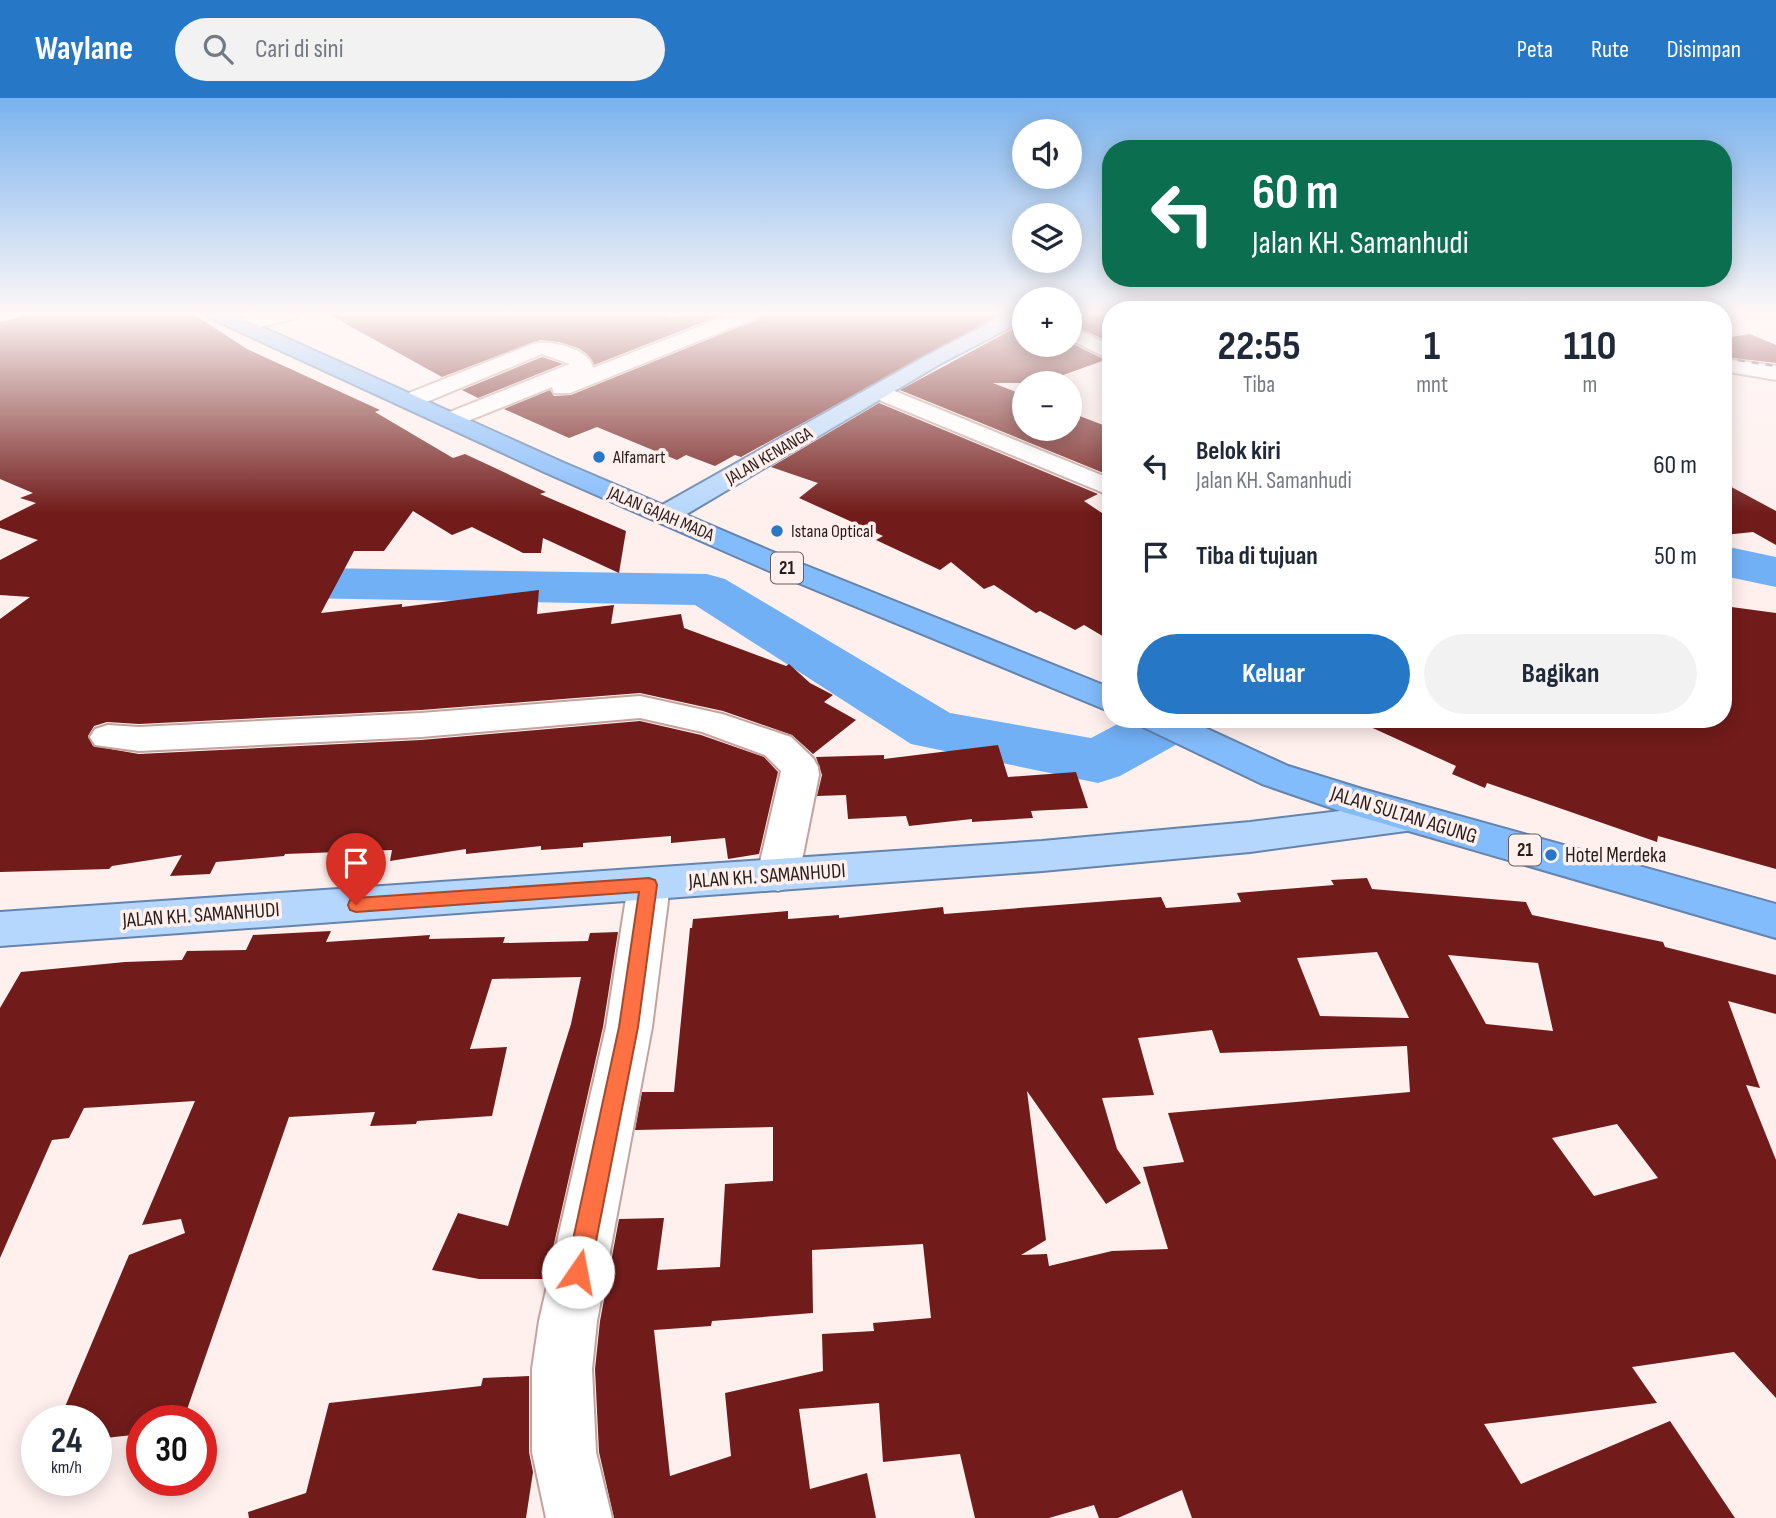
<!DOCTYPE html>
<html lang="id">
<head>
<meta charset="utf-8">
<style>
  body { margin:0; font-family:"Sofia Sans Condensed",sans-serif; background:#f2f2f3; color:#1f2937; height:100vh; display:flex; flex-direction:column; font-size:26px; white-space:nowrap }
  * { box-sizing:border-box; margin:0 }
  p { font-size:23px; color:#747a83 }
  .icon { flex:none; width:38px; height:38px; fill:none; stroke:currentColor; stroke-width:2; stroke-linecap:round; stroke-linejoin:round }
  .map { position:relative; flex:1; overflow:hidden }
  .details { position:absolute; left:1102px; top:203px; width:630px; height:427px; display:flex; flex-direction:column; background:#fff; border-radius:28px; box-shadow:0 4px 18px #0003 }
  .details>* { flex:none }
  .hud { position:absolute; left:1102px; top:42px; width:630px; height:147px; border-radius:28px; box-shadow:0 4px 18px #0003; background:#0b6e4f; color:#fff; overflow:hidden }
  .tools { position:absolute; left:1012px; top:21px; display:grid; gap:14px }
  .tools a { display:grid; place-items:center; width:70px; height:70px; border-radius:50%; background:#fff; box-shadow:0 4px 18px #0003; font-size:35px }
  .speed { position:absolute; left:21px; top:1307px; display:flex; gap:14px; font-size:35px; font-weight:700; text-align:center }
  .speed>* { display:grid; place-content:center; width:91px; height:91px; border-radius:50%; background:#fff; box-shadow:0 4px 18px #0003; line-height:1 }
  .speed small { font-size:18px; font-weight:400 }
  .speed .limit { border:10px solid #d22; background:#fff; color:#111 }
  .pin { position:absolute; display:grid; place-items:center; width:60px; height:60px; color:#fff; margin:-72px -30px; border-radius:50% 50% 50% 0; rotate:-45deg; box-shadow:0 0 7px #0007 }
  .pin .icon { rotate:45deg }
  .me { position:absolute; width:77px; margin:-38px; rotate:12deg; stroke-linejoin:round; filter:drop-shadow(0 0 5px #0008) }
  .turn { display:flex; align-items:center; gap:24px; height:147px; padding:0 35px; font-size:32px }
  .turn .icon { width:91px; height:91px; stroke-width:2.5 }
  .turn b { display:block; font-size:49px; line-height:60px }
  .eta { display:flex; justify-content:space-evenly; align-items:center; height:119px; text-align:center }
  .eta b { font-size:42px; font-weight:700; line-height:49px }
  .cta { display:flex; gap:14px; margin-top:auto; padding:14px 35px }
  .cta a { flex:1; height:80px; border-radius:42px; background:#2677c6; color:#fff; font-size:28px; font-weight:700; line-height:80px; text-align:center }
  .cta a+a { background:#f2f2f3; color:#1f2937 }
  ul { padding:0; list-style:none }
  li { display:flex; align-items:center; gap:21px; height:91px; padding:0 35px }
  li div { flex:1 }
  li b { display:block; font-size:26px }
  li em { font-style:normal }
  header { display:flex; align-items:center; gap:42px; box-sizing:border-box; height:98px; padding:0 35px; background:#2677c6; color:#fff }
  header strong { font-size:33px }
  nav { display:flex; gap:38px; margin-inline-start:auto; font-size:24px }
  .search { width:490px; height:63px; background:#f2f2f3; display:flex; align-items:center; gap:18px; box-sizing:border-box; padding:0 24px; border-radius:38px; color:#747a83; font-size:26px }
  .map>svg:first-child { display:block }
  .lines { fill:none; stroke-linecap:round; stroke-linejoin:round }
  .river { fill:#72b0f5; fill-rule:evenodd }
  .building { fill:#711c1a; fill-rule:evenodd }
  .minor-casing { stroke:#c4a29d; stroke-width:4 }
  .major-casing { stroke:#6484ad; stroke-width:4 }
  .highway-casing { stroke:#6484ad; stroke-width:4 }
  .minor { fill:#fff; fill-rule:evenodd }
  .major { fill:#b5d7fd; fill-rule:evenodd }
  .highway { fill:#83bcfc; fill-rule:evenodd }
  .rail { stroke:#5f5250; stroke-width:2.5; stroke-dasharray:7 7; stroke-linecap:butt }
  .route { fill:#ff7043; stroke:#a6492c; stroke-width:2 }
  .poi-dot { fill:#2677c6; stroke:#fff0ee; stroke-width:2.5 }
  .labels { text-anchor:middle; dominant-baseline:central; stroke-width:7; stroke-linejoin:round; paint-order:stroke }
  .far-street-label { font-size:18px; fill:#291c1b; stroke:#fff0ee }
  .far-poi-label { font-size:18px; fill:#291c1b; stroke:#fff0ee; text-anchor:start }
  .shield { fill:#fff0ee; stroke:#695c5a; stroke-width:2 }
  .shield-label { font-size:19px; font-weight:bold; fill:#291c1b }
  .street-label { font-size:21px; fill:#291c1b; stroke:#fff0ee }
  .poi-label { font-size:21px; fill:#291c1b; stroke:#fff0ee; text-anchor:start }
</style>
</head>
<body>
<header>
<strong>Waylane</strong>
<div class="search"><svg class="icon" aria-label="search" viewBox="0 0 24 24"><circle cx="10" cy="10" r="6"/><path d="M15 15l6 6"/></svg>Cari di sini</div>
<nav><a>Peta</a><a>Rute</a><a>Disimpan</a></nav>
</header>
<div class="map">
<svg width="1776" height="1420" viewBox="0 0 1776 1420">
  <rect width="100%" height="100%" fill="#fff0ee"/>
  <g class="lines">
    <g class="river">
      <path d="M1724 448 1776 459V489L1724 478Z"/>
      <path d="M247 469 707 476 725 481 950 615 1091 640 1127 621H1206L1197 635 1120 678 1098 685 911 646 695 507 247 499 229 495 221 484 229 473Z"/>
    </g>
  </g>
  <g class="building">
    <path d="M31 216H193L247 251 380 312 375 314 453 360 465 356 546 394 540 396 626 433 619 475 543 440 541 455H523L472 429 452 437 413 413 384 453H354L321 515 402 506V509L539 492 537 516 614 507 611 526 681 516 684 530 786 568 789 566 810 585 833 597 824 604 856 622 813 656 792 637 723 613 640 595 421 612 139 626 107 624 94 628 88 638 93 648 139 656 421 642 640 623 701 637 764 659 778 674 759 756 728 761 725 740 671 745V738L583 745V749L541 752V748L466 756V751L390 763 392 752 285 756 284 758 216 764 210 776 170 778 182 757 112 768 109 771 0 774V521L30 499 0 497V462L38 442 0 430V423L36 405 20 400 33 395 0 381V224Z"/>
    <path d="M328 216H665L672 219 686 216H724L594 267 587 256 578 250 559 244 540 242 442 279Z"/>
    <path d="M761 216H1001L741 359 735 357 715 368 686 357 677 362 597 329 569 340 504 311 550 292 554 298 571 297 756 222Z"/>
    <path d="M1069 216H1111V240L1107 243 1069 225Z"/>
    <path d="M1024 225V247H1069V244L1105 262 1041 285H993L1024 297V331H1069V314L1111 330V378L900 292Z"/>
    <path d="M1750 236 1776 247V265L1724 259V240Z"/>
    <path d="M542 259 563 266 478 300 462 292Z"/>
    <path d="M879 305 1098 396 1084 403 1111 421V543L1084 527 1075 532 1040 513 1036 515 994 487 984 491 951 464 940 472 876 442 883 438 799 400 818 385 771 369Z"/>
    <path d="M1724 385 1776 413V447L1753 434 1724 437Z"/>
    <path d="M1724 508 1776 515V771L1658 738 1657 744 1487 685 1485 690 1452 676 1456 668 1353 621H1724Z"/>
    <path d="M998 647 1008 679 1076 674 1088 710 1031 713 1033 720 972 724V721L909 728 906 718 848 721 846 697 817 698 822 677 816 659 884 657V661Z"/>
    <path d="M1367 780 1372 791 1526 804 1532 817 1663 844 1665 849 1776 877V916L1728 903 1760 990 1746 987 1776 1062V1300L1734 1254 1632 1269 1657 1305 1484 1326 1521 1386 1670 1323 1735 1420H1192L1182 1392 1118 1420H1099L1094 1407 1049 1420H975L960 1356 883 1364 879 1305 799 1311 810 1391 867 1375 876 1420H614L599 1354 595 1271 600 1223 619 1121 664 1120 657 1172 720 1169 725 1086 773 1083V1029L635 1032 642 994H674L690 830H692L693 821 788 813V821L839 817V820L943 809 944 816 1161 799 1166 810 1241 804 1237 795 1334 787 1331 782ZM1377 854 1409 920 1320 918 1297 860ZM1448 857 1538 865 1553 933 1486 926ZM1212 932 1220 955 1407 948 1410 994 1168 1015 1184 1064 1143 1069 1168 1151 1112 1153 1049 1168 1047 1156 1021 1157 1046 1142 1027 993 1106 1106 1141 1085 1117 1051 1102 1000 1154 997 1138 940ZM1617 1026 1658 1080 1594 1098 1552 1040ZM923 1146 931 1220 873 1225 874 1233 822 1236 823 1273 725 1295 731 1358 670 1378 654 1232 711 1228 712 1223 813 1215 812 1152Z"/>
    <path d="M331 833 326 844 430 837 429 841 505 839 503 845 588 843 590 835 618 834 603 929 546 1181H479L432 1172 458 1115 508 1128 571 926 581 879 492 881 470 951 507 949 492 1018 417 1023 416 1026 370 1028 375 1014 289 1019 183 1323H142V1336L96 1341V1323H59L129 1157 185 1135 181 1121 142 1127 195 1003 84 1010 69 1040 52 1042 0 1160V910L21 874 125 864 182 862 187 853 246 852 253 837Z"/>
    <path d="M529 1278V1354L533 1374 526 1420H249L248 1414 306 1395 329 1305 481 1288 483 1280Z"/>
  </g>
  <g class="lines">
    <defs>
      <g id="minor">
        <path d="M265 216H300L297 220 242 233 235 231 232 227 235 223Z"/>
        <path d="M731 216H758L755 220 570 295H554L552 289 458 327H442L438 322 442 317 570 266 542 256 417 308H401L398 303 401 298 533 246C550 241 590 251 593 270Z"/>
        <path d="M1069 227 1111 248V262L1069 241Z"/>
        <path d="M1724 261 1776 268V282L1724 273Z"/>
        <path d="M880 287 1111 381V398L872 299 869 294 872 289Z"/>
        <path d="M640 598 722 616 791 639 813 660 818 669 819 677 799 777 793 788 778 793 763 788 757 777 781 673 765 657 702 634 640 620 421 639 139 653 95 647 90 639 95 631 108 627 139 629 421 615Z"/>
        <path d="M649 771 664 776 670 787 652 929 597 1223 592 1271 596 1354 612 1420H546L532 1354V1271L539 1223 606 929 628 787 634 776Z"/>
      </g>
      <g id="major">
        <path d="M1006 216H1024V222L940 266 675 423 665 425 655 423 651 417 655 411 926 258Z"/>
        <path d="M1406 705 1420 709 1425 719 1420 729 1406 733 1250 754 1042 773 0 848V814L1042 743 1250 724Z"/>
      </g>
      <g id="highway">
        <path d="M207 216H233L562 364 787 460 1111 590V614L767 472 544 374 210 220Z"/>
        <path d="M1138 621H1186L1288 668 1362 691 1776 806V840L1340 713 1262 686 1143 629Z"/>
      </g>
    </defs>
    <use href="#minor" class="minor-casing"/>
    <use href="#major" class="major-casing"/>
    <use href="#highway" class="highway-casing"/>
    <use href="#minor" class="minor"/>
    <use href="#major" class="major"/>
    <use href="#highway" class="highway"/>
    <path class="rail" d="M1724 260 1776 268"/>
  </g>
  <linearGradient id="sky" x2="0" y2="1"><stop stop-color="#79b2ed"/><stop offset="0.52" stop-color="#fff8f7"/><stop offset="1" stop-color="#fff8f7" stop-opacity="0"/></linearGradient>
  <rect width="1776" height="415" fill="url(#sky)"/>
  <path class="route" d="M649 780 655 782 657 787 638 929 590 1174 586 1182 578 1186 570 1182 566 1174 619 929 639 794 356 814 350 812 348 807 350 802 356 800Z"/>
  <g class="poi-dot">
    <circle cx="599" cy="359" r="7"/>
    <circle cx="777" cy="433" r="7"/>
    <circle cx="1551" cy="757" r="7"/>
  </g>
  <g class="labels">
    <g class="far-street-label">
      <text transform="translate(769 358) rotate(-30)">JALAN KENANGA</text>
      <text transform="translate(661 416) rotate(23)">JALAN GAJAH MADA</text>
    </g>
    <g class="far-poi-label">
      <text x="613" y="359">Alfamart</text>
      <text x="791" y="433">Istana Optical</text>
    </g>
    <g class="shield">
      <rect x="771" y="454.5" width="32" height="31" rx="5"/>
      <rect x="1509" y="736.5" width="32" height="31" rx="5"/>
    </g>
    <g class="shield-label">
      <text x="787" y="470">21</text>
      <text x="1525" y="752">21</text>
    </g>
    <g class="street-label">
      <text transform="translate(1404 717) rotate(17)">JALAN SULTAN AGUNG</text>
      <text transform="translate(767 778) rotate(-4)">JALAN KH. SAMANHUDI</text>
      <text transform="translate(201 817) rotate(-4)">JALAN KH. SAMANHUDI</text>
    </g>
    <g class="poi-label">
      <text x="1565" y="757">Hotel Merdeka</text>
    </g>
  </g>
</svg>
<div class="tools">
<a><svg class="icon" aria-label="sound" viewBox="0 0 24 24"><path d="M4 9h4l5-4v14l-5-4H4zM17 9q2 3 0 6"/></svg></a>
<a><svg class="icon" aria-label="layers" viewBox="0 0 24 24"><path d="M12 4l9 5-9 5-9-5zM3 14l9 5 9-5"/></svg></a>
<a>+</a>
<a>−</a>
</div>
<div class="speed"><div>24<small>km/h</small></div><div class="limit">30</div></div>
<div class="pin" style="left:356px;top:807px;background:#d93025"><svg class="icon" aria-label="arrive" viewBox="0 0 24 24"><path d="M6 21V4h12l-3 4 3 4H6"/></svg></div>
<svg class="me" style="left:578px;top:1174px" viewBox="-20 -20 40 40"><circle r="19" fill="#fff"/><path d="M0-13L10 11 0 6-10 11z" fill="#ff7043"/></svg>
<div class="hud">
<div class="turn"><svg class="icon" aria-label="left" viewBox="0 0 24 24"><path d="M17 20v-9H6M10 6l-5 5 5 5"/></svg><div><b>60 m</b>Jalan KH. Samanhudi</div></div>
</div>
<section class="details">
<div class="eta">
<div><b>22:55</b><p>Tiba</p></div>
<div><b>1</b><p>mnt</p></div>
<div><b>110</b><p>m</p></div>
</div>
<ul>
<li><svg class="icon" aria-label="left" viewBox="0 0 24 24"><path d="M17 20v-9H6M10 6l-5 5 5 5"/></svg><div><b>Belok kiri</b><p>Jalan KH. Samanhudi</p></div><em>60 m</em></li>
<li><svg class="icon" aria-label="arrive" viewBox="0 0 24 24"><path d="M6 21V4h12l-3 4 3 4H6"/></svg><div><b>Tiba di tujuan</b></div><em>50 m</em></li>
</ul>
<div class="cta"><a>Keluar</a><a>Bagikan</a></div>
</section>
</div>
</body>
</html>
